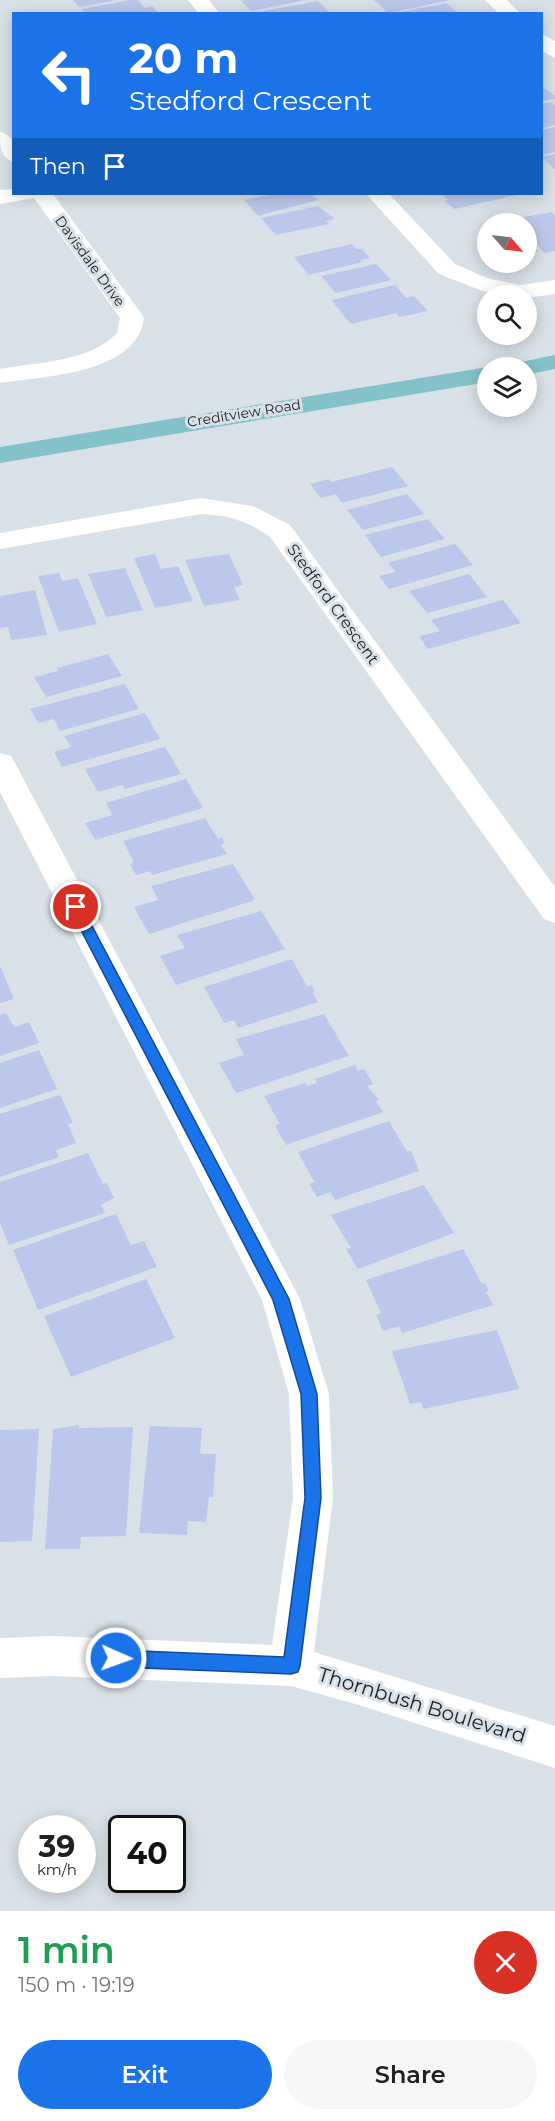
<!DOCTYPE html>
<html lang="en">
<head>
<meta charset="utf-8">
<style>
  body { margin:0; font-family:Montserrat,sans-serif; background:#f6f6f6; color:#202124; height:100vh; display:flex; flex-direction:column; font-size:22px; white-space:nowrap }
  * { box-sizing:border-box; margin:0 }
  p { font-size:20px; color:#757577 }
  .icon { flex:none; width:33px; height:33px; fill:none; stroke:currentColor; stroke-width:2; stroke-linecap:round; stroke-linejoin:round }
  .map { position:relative; height:1911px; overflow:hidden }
  .side { display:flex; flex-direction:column; background:#fff; flex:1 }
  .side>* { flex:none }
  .guide { position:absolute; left:12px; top:12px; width:531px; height:183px; border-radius:0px; box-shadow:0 3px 15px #0003; background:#1a73e8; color:#fff; overflow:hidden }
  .needle { width:39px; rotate:118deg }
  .controls { position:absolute; left:477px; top:213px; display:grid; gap:12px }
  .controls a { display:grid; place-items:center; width:60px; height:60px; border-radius:50%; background:#fff; box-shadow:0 3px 15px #0003; font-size:30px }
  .speed { position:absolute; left:18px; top:1815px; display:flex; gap:12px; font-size:30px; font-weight:700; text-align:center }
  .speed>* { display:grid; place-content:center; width:78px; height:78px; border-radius:50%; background:#fff; box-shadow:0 3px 15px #0003; line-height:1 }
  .speed small { font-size:15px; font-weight:400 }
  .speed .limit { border:3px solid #111; border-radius:9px; background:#fff; color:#111 }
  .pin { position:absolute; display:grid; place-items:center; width:51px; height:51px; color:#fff; margin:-26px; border:3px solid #fff; border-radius:50%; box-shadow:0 2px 6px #0007 }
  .me { position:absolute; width:66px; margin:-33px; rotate:92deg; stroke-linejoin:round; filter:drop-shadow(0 0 4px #0008) }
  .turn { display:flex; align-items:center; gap:21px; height:126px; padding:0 18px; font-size:27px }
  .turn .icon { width:78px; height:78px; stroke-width:2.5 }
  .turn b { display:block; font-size:42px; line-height:51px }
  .then { display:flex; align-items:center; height:57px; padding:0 18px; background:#0003; gap:12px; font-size:22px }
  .round { display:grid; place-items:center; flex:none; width:63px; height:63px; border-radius:32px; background:#f6f6f6 }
  .head { display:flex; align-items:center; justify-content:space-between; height:102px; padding:0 18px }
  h1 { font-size:36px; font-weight:600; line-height:45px; color:#1e9e55 }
  .primary-button { display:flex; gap:12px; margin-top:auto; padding:12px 18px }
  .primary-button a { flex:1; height:69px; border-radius:36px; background:#1a73e8; color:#fff; font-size:24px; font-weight:600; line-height:69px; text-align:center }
  .primary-button a+a { background:#f6f6f6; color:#202124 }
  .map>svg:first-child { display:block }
  .building { fill:#bbc8eb }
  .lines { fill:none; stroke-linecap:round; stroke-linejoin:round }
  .minor { fill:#fff; fill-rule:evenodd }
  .major { fill:#83c2c8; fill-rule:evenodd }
  .route { fill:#1a73e8; stroke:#114b97; stroke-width:1.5 }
  .labels { text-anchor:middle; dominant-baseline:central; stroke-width:6; stroke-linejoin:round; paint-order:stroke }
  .far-street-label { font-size:14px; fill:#1d2023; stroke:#d8e1e7 }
  .street-label { font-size:16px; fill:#1d2023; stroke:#d8e1e7 }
  .near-street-label { font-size:20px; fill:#1d2023; stroke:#d8e1e7 }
</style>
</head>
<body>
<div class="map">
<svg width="555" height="1911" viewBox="0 0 555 1911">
  <rect width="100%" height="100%" fill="#d8e1e7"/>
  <g class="building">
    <path d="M73 0H112L113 1 79 7Z"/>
    <path d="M129 0H138L145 8 152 6 159 14H85L81 9Z"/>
    <path d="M244 0H302V1L251 11 241 1Z"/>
    <path d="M374 0H447V1L388 13Z"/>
    <path d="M318 1 331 14H265L263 11Z"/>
    <path d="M447 3 458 14H401L400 12Z"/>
    <path d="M542 86 555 96V99L542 101Z"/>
    <path d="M552 102 555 105V125L542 128V104Z"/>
    <path d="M555 127V152L542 155V130Z"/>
    <path d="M555 154V170L542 157Z"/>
    <path d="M273 194H312L318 200 258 216 244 200Z"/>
    <path d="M442 194H521L455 209 444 201 448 200Z"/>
    <path d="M318 206 335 219 326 221 329 224 276 235 261 218Z"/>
    <path d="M552 212 555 216V251L544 253 526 229V224H522L518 218Z"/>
    <path d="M513 218 517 224H488V222Z"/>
    <path d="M526 236 537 250 538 252 526 254Z"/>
    <path d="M352 244 357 249H362L370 258 360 260 362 262 309 275 294 257Z"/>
    <path d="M376 264 391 280 336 293 321 276Z"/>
    <path d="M395 285 406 298 414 296 428 311 400 317 396 313 351 324 331 300Z"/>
    <path d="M392 467 408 486 342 503 336 494 321 498 310 484 329 479 331 482Z"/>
    <path d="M407 494 424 514 363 530 347 510Z"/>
    <path d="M428 519 445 539 381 557 365 535Z"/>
    <path d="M455 544 473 565 389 589 379 576 396 572 388 563Z"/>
    <path d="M155 554 161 569 178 566 193 601 155 608 134 558Z"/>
    <path d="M229 554 243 585 234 587 240 600 204 606 185 560Z"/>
    <path d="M125 568 143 610 106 617 88 574Z"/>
    <path d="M59 573 62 581 78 578 97 624 59 632 38 576Z"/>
    <path d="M469 574 487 597 427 613 409 591Z"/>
    <path d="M35 590 47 635 11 640 8 627 0 628V596Z"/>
    <path d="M503 600 521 623 428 649 419 636 440 631 431 620Z"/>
    <path d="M108 654 122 676 46 697 34 677 58 671 57 668Z"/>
    <path d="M125 684 139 709 60 731 54 719 38 723 30 709Z"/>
    <path d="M145 713 160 739 62 767 54 752 71 747 64 736Z"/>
    <path d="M165 747 181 774 125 789 122 785 98 792 85 769Z"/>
    <path d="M186 779 203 808 95 840 85 823 112 815 106 803Z"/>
    <path d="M205 818 218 839 222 837 225 843 221 845 227 854 152 875 150 871 136 875 130 864 134 863 123 841Z"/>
    <path d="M233 864 255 900 149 934 134 907 158 900 151 886Z"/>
    <path d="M261 911 285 949 176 985 160 956 185 948 177 935Z"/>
    <path d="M292 959 307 986 311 985 315 992 312 993 318 1002 238 1028 234 1020 224 1023 204 987Z"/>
    <path d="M0 966 14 999 0 1003Z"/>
    <path d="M6 1013 14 1027 29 1022 39 1043 0 1056V1015Z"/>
    <path d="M324 1014 349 1056 236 1093 219 1063 244 1055 236 1039Z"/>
    <path d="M39 1050 57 1089 0 1108V1063Z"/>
    <path d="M355 1065 358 1071 364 1069 373 1084 367 1086 379 1100 376 1101 383 1112 286 1145 275 1126 280 1124 264 1096 305 1083 307 1086 317 1083 315 1079Z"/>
    <path d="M60 1095 73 1123 68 1124 76 1143 56 1150 59 1157 0 1177V1114Z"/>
    <path d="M389 1121 407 1152 411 1150 419 1171 335 1200 330 1192 317 1197 309 1184 314 1182 298 1152Z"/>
    <path d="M88 1153 103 1184 107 1183 114 1198 101 1205 105 1213 9 1245 0 1223V1182Z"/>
    <path d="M424 1185 454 1233 358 1269 346 1249 351 1248 331 1215Z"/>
    <path d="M116 1214 131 1245 144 1241 157 1267 38 1310 13 1250Z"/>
    <path d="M463 1249 482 1284 485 1283 489 1291 486 1292 493 1305 402 1333 399 1326 383 1331 376 1315 381 1313 366 1280Z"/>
    <path d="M146 1279 175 1338 71 1377 44 1316Z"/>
    <path d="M497 1330 519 1389 423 1409 421 1402 410 1404 392 1351Z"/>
    <path d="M79 1425V1428L133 1427 126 1536 81 1537 80 1549H45L53 1429Z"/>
    <path d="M150 1426 202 1428 200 1454H216L213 1497H209L206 1522 188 1521 187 1535 139 1533Z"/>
    <path d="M39 1429 32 1541 0 1542V1430Z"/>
  </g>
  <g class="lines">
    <g class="minor">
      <path d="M188 0H209L220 14H199Z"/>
      <path d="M485 0H507L521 14H499Z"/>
      <path d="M542 34 555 41V58L542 51Z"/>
      <path d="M0 132C16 136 14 148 14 162 0 158 0 145 0 132Z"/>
      <path d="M14 189V194H53L141 313 144 318C137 374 45 376 0 383V369C37 362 90 362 117 333L120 318 34 198 0 204V190Z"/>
      <path d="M366 194H389L455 264 487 278 520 285 555 280V294L526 298V296H504L480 290 439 274Z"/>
      <path d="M201 498 253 506 290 525 555 887V923L544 919 270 537C248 521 228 515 201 514L0 549V533Z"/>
      <path d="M0 753 11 756 15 763 300 1299 329 1394 333 1498 314 1652 555 1726V1768L359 1705 291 1686 51 1676 0 1678V1638L51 1636 272 1645 293 1498 289 1394 262 1300 0 792Z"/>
    </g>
    <g class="major">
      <path d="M555 355V369L526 375V368H513L516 363Z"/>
      <path d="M488 367 492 368H488V382L0 463V447Z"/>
    </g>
  </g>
  <path class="route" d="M76 902 82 907 289 1299 317 1394 321 1498 300 1666 298 1672 291 1674 116 1667 110 1664 107 1658 110 1652 116 1650 284 1657 305 1498 301 1394 273 1300 69 907Z"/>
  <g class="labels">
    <g class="far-street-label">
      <text transform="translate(90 261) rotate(54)">Davisdale Drive</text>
      <text transform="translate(244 413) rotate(-9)">Creditview Road</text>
    </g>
    <g class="street-label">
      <text transform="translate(333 604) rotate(54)">Stedford Crescent</text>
    </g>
    <g class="near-street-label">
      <text transform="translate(422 1705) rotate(17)">Thornbush Boulevard</text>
    </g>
  </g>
</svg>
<div class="controls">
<a><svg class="needle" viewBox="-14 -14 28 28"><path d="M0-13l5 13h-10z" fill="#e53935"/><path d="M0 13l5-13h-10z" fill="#757577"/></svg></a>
<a><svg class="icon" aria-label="search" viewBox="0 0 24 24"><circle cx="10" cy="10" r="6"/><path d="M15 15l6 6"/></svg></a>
<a><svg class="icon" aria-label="layers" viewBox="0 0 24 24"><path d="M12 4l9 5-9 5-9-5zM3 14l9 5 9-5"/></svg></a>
</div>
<div class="speed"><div>39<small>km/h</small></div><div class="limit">40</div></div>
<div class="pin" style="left:76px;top:907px;background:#d93025"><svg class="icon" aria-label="arrive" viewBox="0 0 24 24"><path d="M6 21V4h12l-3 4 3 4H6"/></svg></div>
<svg class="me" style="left:116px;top:1658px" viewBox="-20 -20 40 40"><circle r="17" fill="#1a73e8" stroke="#fff" stroke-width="3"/><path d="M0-11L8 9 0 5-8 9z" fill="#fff"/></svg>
<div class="guide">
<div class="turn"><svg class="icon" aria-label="left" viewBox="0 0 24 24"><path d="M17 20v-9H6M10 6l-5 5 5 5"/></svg><div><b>20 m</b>Stedford Crescent</div></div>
<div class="then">Then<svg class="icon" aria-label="arrive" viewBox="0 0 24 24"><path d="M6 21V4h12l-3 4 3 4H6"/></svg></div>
</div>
</div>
<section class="side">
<div class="head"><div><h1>1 min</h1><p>150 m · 19:19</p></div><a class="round" style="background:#d93025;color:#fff"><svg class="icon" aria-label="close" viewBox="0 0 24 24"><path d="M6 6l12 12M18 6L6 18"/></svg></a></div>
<div class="primary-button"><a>Exit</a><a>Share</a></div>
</section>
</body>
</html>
